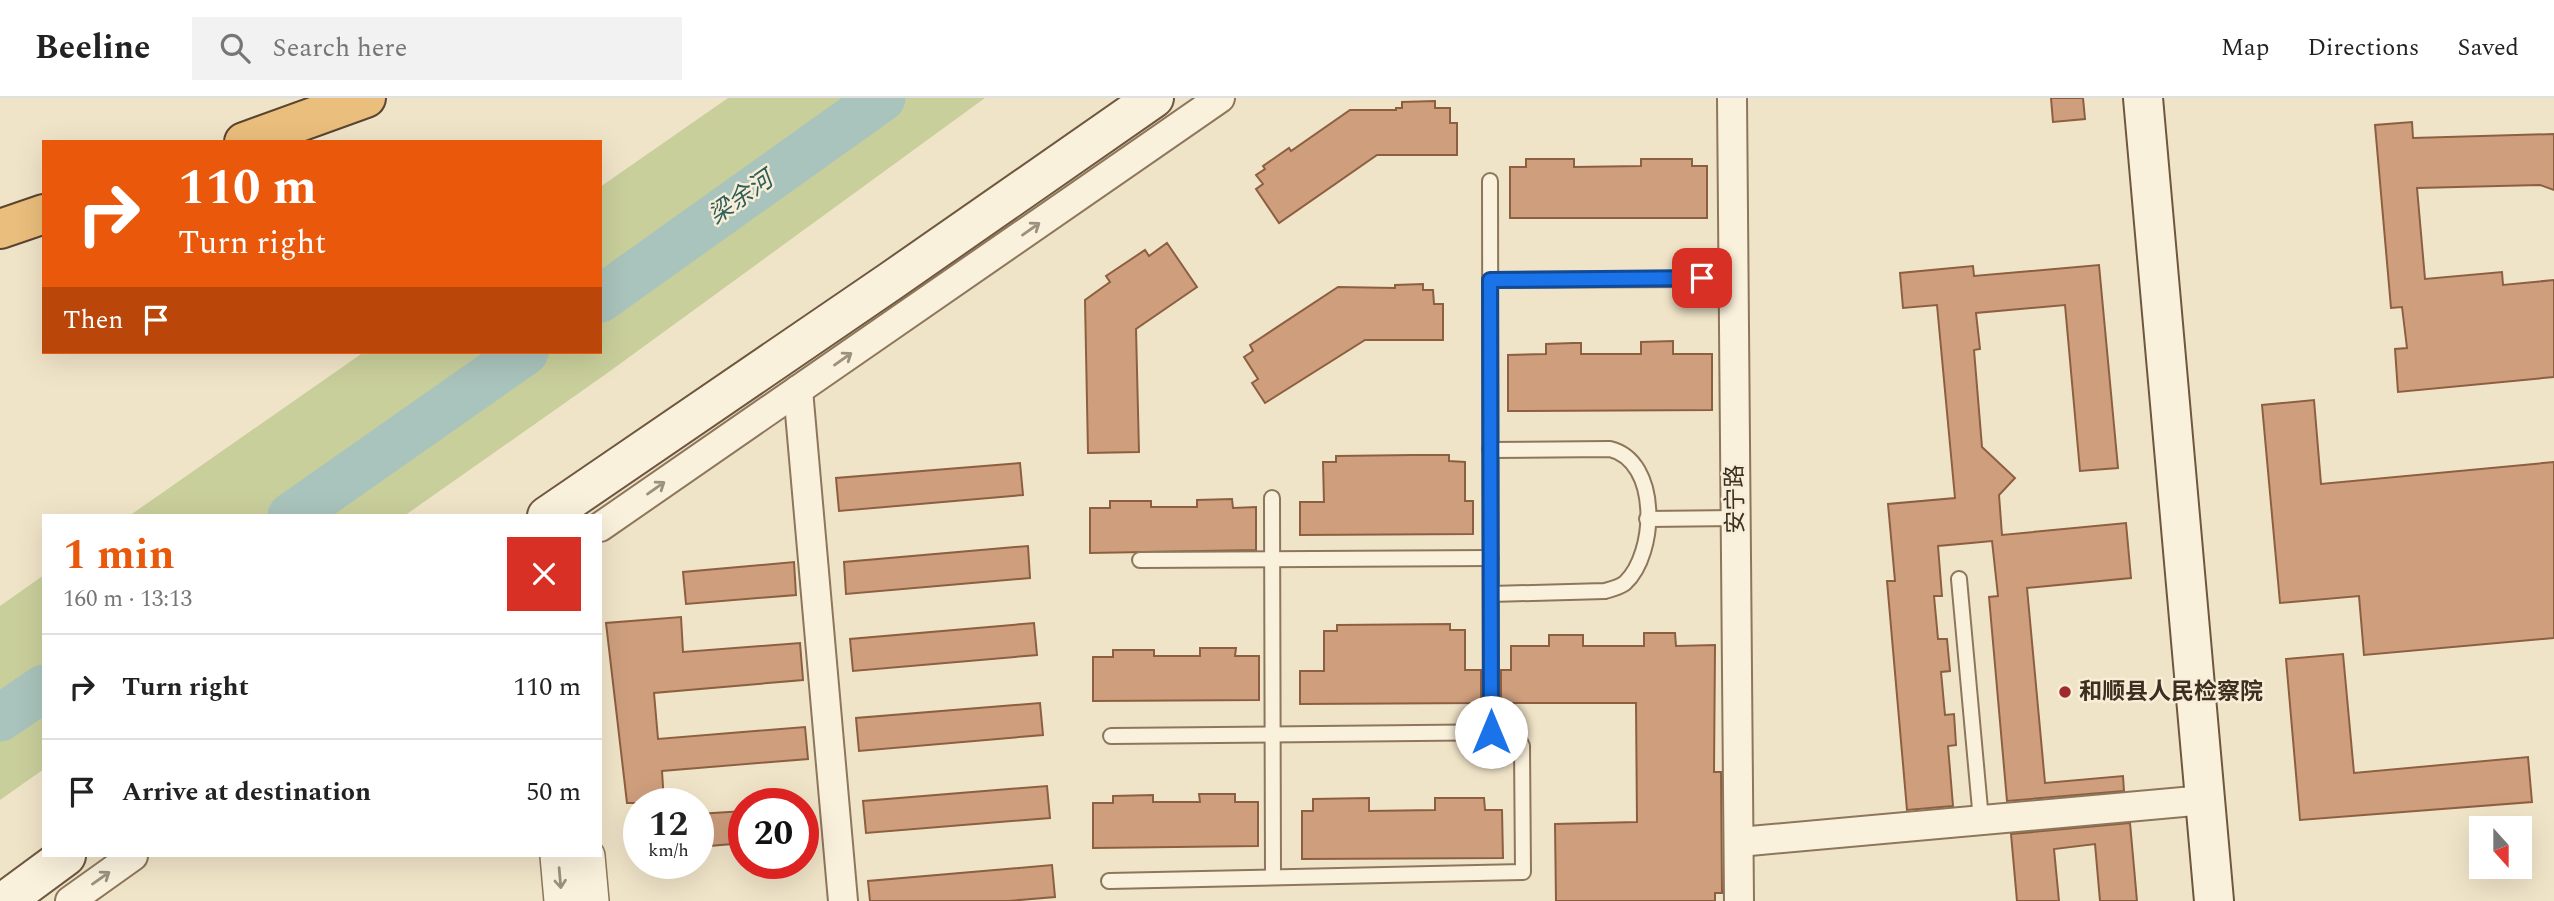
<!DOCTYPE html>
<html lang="en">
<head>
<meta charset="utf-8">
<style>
  body { margin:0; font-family:Spectral,"Noto Sans SC",serif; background:#f2f2f2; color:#222; height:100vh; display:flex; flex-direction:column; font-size:26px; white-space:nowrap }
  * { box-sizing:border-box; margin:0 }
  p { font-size:23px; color:#767676 }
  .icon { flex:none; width:38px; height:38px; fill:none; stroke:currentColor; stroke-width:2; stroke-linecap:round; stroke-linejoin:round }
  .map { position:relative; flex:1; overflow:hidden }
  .side { position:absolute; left:42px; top:416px; width:560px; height:343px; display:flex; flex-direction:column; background:#fff; border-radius:0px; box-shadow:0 7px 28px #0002 }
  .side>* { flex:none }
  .top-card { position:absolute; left:42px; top:42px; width:560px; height:214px; border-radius:0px; box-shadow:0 7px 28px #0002; background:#ea580c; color:#fff; overflow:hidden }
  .needle { width:46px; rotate:159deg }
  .fabs { position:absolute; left:2469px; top:718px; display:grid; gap:14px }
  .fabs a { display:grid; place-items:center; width:63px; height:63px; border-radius:0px; background:#fff; box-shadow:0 7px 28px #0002; font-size:35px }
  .speed { position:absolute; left:623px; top:690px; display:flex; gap:14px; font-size:35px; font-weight:700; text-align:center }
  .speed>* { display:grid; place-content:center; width:91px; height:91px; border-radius:50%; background:#fff; box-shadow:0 7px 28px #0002; line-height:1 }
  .speed small { font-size:18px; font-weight:400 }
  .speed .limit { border:10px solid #d22; background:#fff; color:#111 }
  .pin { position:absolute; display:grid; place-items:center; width:60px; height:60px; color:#fff; margin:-30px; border-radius:14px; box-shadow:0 4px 10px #0006 }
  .me { position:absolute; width:77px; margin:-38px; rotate:0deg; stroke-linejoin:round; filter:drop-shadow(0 0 5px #0008) }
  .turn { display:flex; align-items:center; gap:24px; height:147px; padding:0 21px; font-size:32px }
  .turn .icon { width:91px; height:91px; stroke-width:2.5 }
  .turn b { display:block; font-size:49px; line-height:60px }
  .then { display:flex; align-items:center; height:66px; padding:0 21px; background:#0003; gap:14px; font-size:26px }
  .round { display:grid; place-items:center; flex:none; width:74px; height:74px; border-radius:0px; background:#f2f2f2 }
  .headline { display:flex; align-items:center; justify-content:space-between; height:119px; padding:0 21px }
  h1 { font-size:42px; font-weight:700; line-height:52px; color:#ea580c }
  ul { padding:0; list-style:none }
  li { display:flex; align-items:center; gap:21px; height:105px; padding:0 21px; border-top:2px solid #e0e0e0 }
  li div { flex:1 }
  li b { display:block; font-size:26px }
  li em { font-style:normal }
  header { display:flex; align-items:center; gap:42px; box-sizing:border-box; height:98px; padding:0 35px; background:#fff; border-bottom:2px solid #e0e0e0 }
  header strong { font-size:33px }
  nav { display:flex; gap:38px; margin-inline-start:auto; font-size:24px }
  .search { width:490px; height:63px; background:#f2f2f2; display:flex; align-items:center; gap:18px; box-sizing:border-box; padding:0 24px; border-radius:0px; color:#767676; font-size:26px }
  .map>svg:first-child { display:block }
  .green { fill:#c9cf9b }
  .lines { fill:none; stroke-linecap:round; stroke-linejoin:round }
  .river { stroke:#a9c4bc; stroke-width:47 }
  .building { fill:#cf9f7d; stroke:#8d5f41; stroke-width:2 }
  .service-casing { stroke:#8d765c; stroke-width:18 }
  .minor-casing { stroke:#8d765c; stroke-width:32 }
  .tertiary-casing { stroke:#8d765c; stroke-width:38 }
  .secondary-casing { stroke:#6f573f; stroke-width:42 }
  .trunk-casing { stroke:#5b4430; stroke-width:42 }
  .service { stroke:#faf1dc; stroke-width:14 }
  .minor { stroke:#faf1dc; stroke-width:28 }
  .tertiary { stroke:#faf1dc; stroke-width:35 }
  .secondary { stroke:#faf1dc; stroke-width:38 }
  .trunk { stroke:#eabe7c; stroke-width:38 }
  .oneway { stroke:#9c907e }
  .route-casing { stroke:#114b97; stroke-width:18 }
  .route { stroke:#1a73e8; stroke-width:12 }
  .poi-dot { fill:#9e2a2b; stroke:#f7eed8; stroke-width:2.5 }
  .labels { text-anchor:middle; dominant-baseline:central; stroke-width:5; stroke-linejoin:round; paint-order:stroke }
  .street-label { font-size:23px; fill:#3d2e20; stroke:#f7eed8 }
  .poi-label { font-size:23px; font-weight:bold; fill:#3d2e20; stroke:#f7eed8; text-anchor:start }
  .water-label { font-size:24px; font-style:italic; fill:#2f5d5a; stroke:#f7eed8 }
</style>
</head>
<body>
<header>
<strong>Beeline</strong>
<div class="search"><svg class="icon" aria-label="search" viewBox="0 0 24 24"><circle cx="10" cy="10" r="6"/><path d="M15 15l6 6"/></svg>Search here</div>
<nav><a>Map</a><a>Directions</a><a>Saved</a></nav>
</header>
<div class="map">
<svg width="2554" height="803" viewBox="0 0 2554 803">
  <rect width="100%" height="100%" fill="#f0e4c8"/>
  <g class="green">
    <path d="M728 0H985L606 276 404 418H129L364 254H600V89Z"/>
    <path d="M44 477V671L0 702V508Z"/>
  </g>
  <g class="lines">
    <g class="river">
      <path d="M600 201 882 0"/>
      <path d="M291 418 525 254"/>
      <path d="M0 620 44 590"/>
    </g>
  </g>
  <g class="building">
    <path d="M2051 0H2083L2085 21 2053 24Z"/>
    <path d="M1435 3V10H1450V25H1457V57H1377L1279 125 1256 91 1263 86 1256 77 1265 71 1263 68 1289 50 1291 53 1350 12H1396V10H1402V4Z"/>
    <path d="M2412 24 2413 40 2554 36V92L2540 87 2417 90 2425 181 2502 174 2503 187 2554 182V279L2398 294 2395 251 2407 250 2402 209 2391 210 2375 27Z"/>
    <path d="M1526 61H1574V69L1641 68V61H1692V68H1707V120H1510V69H1526Z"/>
    <path d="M1167 145 1197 189 1136 231 1139 354 1088 355 1085 202 1110 184 1106 178 1145 152 1149 158Z"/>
    <path d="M2099 167 2118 370 2080 373 2065 207 1976 215 1980 251 1974 252 1982 349 2015 380 1999 397 2002 437 2126 425 2131 480 2027 490 2045 685 2123 678 2124 693 2007 703 1989 499 1998 498 1992 443 1971 445 1938 448 1942 498H1934L1938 541H1947L1950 573 1941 574 1945 617 1954 616 1956 647 1948 648 1953 708 1907 712 1887 483H1895L1888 406 1955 400 1937 207 1903 210 1900 175 1973 168 1974 178Z"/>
    <path d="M1423 186V192H1433L1434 206H1443V242H1365L1265 305 1252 285 1258 281 1244 259 1253 253 1250 247 1338 189 1395 190V187Z"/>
    <path d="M1673 243V256H1712V312L1508 313V257L1546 256V246L1573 245H1581V256H1641V244Z"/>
    <path d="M2314 302 2321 386 2554 364V540L2364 557 2359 498 2280 505 2262 307Z"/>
    <path d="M1412 357H1449V363L1465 364V403H1473V436L1300 437V404H1324L1323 364H1336V358Z"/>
    <path d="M1020 365 1023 397 839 413 836 380Z"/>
    <path d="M1232 401 1233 410 1256 409V452L1090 455V410H1110V403H1151V409H1197V402Z"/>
    <path d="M1028 448 1030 480 846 496 844 464Z"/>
    <path d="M794 464 796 497 686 506 683 474Z"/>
    <path d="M681 519 683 554 800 545 803 582 654 595 658 641 805 629 808 661 662 673 664 705H627L606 525Z"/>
    <path d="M1034 525 1037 557 853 573 850 541Z"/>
    <path d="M1450 526V532H1465V572H1481V605L1300 606V573H1324V533H1337V527Z"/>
    <path d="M1644 535H1675L1676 548 1715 547 1714 674H1721L1722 795H1715V803H1556L1555 726 1637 724 1636 605H1501V572H1511V548H1549V537H1583V548H1644Z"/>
    <path d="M1200 550H1236L1235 558H1259V602L1093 603V559H1113V552H1154V558H1200Z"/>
    <path d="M2343 556 2354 675 2528 659 2532 704 2300 722 2286 561Z"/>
    <path d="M1040 605 1043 637 859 653 856 620Z"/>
    <path d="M1047 688 1050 720 866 735 863 703Z"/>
    <path d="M1199 696H1235V704H1258V748L1093 750V705H1113V698L1153 697V704H1200Z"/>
    <path d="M1369 700V713L1435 712V700H1484L1485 712H1502L1503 760 1302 761V713H1313V701Z"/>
    <path d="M744 713V745L698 749V716Z"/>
    <path d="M2130 725 2137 803H2100L2095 746 2054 751 2059 803H2017L2011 736Z"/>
    <path d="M1052 767 1055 799 1008 803H870L868 783Z"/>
  </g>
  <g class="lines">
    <defs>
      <g id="service">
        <path d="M1490 83 1491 634"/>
        <path d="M1490 182 1702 181"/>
        <path d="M1490 352 1610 351C1660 363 1657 455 1625 485 1620 489 1612 491 1605 493L1491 496"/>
        <path d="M1272 400 1273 779"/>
        <path d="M1647 421 1736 420"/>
        <path d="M1140 462 1491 460"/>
        <path d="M1959 481 1981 722"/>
        <path d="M1109 783 1523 774 1522 648 1515 634 1111 638"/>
      </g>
      <g id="minor">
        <path d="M1732 0 1739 803"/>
        <path d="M798 292 843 803"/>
        <path d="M600 429 1220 0"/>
        <path d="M1739 744 2205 702"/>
        <path d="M70 803 133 758"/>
      </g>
      <g id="tertiary">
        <path d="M558 758 562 803"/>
        <path d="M587 758 591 803"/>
      </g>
      <g id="secondary">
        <path d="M2143 0 2214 803"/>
        <path d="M547 418 891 183 1154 0"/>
        <path d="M5 803 66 758"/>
      </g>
      <g id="trunk">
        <path d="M244 44 366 0"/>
        <path d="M0 131 44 116"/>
      </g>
    </defs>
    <use href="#service" class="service-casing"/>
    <use href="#minor" class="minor-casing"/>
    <use href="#tertiary" class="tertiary-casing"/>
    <use href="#secondary" class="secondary-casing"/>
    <use href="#trunk" class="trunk-casing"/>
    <use href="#service" class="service"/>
    <use href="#minor" class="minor"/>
    <use href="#tertiary" class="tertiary"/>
    <use href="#secondary" class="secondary"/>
    <use href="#trunk" class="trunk"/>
  </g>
  <defs><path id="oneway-shaft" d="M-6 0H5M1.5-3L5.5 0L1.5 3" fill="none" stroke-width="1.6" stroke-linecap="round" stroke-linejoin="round" transform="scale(1.75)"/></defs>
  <g class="oneway">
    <use href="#oneway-shaft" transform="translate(1031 131) rotate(-35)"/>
    <use href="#oneway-shaft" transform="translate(843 261) rotate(-35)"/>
    <use href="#oneway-shaft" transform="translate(656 390) rotate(-35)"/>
    <use href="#oneway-shaft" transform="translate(101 780) rotate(-35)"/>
    <use href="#oneway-shaft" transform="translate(560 780) rotate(85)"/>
  </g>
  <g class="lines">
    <defs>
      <path id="route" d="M1491 634 1490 182 1702 180"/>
    </defs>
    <use href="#route" class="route-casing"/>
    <use href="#route" class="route"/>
  </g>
  <circle class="poi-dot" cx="2065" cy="594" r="7"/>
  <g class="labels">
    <g class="street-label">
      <text transform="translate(1736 401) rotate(-91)">安宁路</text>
    </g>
    <g class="poi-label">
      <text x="2079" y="594">和顺县人民检察院</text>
    </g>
    <g class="water-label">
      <text transform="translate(741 100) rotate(-35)">梁余河</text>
    </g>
  </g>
</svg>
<div class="fabs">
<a><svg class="needle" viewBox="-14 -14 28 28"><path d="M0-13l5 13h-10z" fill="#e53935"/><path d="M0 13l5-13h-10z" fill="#767676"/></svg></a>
</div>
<div class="speed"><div>12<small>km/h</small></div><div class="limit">20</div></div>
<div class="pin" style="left:1702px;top:180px;background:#d93025"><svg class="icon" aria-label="arrive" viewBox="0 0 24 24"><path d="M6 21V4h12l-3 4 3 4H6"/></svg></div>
<svg class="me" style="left:1491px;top:634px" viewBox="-20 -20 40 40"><circle r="19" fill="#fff"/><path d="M0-13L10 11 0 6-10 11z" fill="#1a73e8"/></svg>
<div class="top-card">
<div class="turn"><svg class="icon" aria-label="right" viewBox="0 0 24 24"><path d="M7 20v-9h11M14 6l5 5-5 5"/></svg><div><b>110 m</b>Turn right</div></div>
<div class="then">Then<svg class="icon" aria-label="arrive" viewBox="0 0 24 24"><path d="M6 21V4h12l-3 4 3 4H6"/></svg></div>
</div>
<section class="side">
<div class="headline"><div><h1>1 min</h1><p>160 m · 13:13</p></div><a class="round" style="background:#d93025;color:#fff"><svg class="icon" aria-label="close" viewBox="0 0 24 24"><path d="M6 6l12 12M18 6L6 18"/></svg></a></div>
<ul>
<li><svg class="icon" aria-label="right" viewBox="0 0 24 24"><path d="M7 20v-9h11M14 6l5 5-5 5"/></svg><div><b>Turn right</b></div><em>110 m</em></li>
<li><svg class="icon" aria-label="arrive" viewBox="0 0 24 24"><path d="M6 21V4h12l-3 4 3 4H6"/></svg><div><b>Arrive at destination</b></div><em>50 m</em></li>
</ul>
</section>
</div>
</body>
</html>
